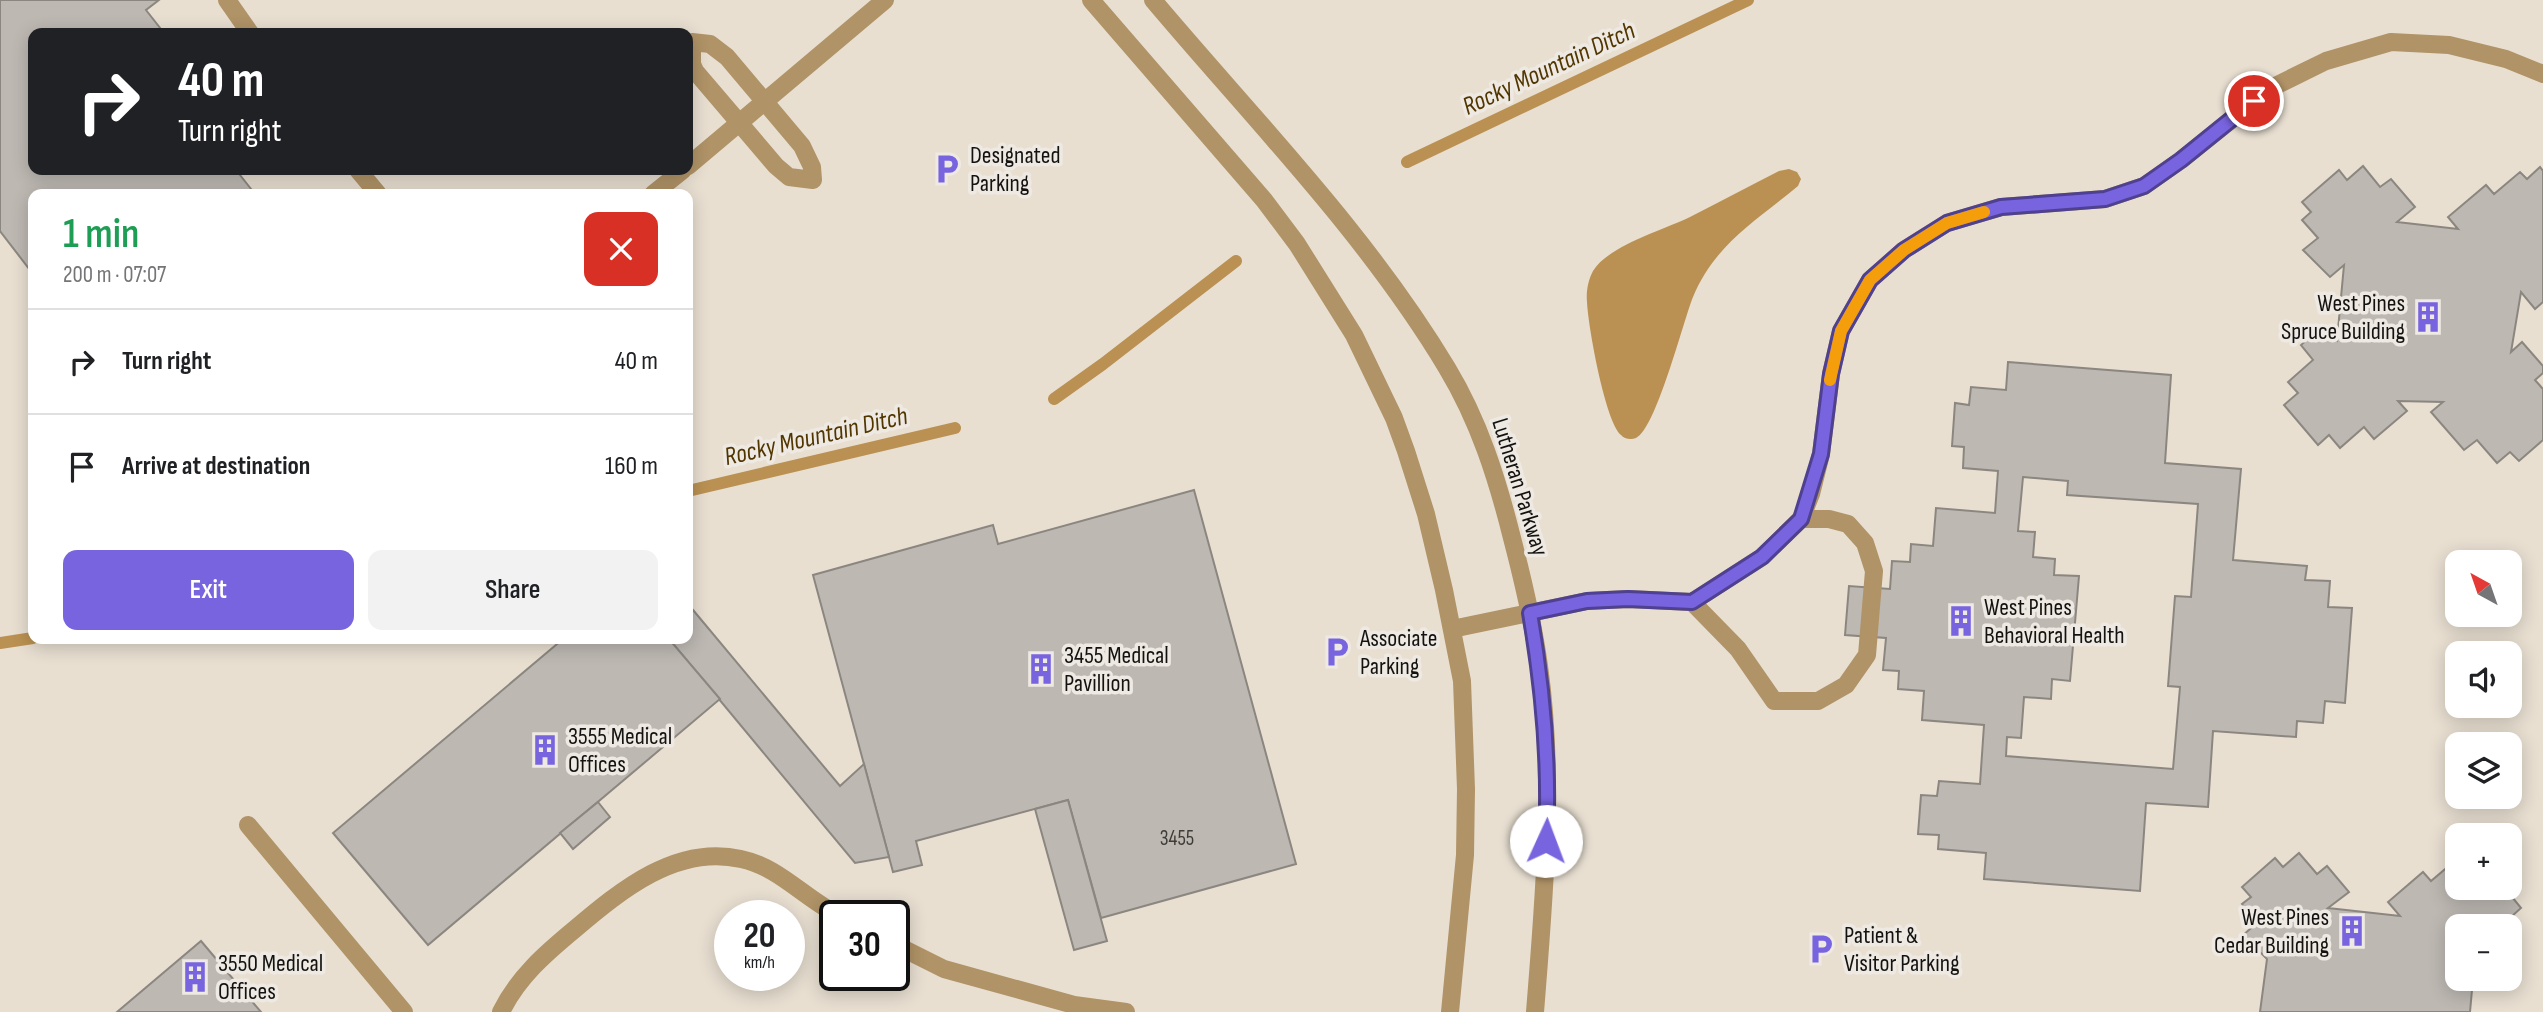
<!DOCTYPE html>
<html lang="en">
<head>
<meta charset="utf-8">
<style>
  body { margin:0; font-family:"Sofia Sans Condensed",sans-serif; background:#f2f2f2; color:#202124; height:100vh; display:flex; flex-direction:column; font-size:26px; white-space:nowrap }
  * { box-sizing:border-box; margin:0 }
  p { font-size:23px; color:#757577 }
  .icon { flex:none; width:38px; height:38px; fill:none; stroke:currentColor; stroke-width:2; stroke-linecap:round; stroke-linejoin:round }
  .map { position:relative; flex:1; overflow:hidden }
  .side { position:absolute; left:28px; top:189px; width:665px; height:455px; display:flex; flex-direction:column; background:#fff; border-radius:14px; box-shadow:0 4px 18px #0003 }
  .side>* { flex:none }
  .banner { position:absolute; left:28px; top:28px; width:665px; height:147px; border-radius:14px; box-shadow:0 4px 18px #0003; background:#202124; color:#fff; overflow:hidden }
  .needle { width:46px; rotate:320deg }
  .buttons { position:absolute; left:2445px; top:550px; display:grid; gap:14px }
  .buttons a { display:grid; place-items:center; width:77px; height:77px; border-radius:14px; background:#fff; box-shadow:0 4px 18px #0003; font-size:35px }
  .speed { position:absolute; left:714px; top:900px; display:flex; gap:14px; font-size:35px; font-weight:700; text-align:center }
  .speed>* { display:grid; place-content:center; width:91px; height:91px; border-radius:50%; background:#fff; box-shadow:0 4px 18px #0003; line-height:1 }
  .speed small { font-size:18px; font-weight:400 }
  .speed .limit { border:4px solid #111; border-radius:10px; background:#fff; color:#111 }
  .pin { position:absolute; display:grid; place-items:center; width:60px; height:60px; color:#fff; margin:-30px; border:4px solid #fff; border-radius:50%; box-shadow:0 2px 7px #0007 }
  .me { position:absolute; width:77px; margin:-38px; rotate:2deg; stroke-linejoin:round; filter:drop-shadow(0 0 5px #0008) }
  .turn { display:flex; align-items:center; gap:24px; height:147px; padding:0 35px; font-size:32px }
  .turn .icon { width:91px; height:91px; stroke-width:2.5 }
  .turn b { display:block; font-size:49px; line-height:60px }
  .round { display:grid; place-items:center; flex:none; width:74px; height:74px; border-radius:14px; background:#f2f2f2 }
  .head { display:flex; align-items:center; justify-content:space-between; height:119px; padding:0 35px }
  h1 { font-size:42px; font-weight:600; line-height:52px; color:#1e9e55 }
  .action { display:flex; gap:14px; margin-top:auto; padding:14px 35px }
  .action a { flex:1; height:80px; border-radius:14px; background:#7964df; color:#fff; font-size:28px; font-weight:600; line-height:80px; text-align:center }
  .action a+a { background:#f2f2f2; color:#202124 }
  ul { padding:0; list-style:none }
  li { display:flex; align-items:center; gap:21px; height:105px; padding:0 35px; border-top:2px solid #e0e0e0 }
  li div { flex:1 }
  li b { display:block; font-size:26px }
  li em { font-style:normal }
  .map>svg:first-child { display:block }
  .built { fill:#e8dfd1; fill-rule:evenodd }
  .water { fill:#ba9152 }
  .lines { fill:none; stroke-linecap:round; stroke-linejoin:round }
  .stream { stroke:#ba9152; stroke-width:12 }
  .building { fill:#bdb8b2; stroke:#8b8780; stroke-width:2; fill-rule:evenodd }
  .lane { stroke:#b09367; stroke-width:18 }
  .street { stroke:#b09367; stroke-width:18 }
  .route-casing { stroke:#4f4191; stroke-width:18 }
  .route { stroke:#7964df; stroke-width:12 }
  .slow { stroke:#f59e0b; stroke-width:12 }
  .labels { text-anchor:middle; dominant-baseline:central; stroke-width:7; stroke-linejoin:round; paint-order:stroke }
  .number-label { font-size:21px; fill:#3e3c38 }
  .poi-label { font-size:24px; fill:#131210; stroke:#eeeae3; text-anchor:start }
  .street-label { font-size:24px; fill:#131210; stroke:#eeeae3 }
  .water-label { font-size:26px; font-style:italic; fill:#513600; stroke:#eeeae3 }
</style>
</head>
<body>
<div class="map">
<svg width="2543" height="1012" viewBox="0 0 2543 1012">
  <rect width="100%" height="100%" fill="#eeeae3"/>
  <path class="built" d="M0 0H2543V1012H0ZM33 33H688V170H33ZM33 194H688V639H33ZM2457 562H2510V614H2457ZM2457 653H2510V705H2457ZM2457 744H2510V796H2457ZM2457 835H2510V887H2457ZM730 915H789V975H730ZM835 915H894V975H835ZM2457 926H2510V978H2457Z"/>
  <path class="water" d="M1789 169 1797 172 1801 179 1798 186C1756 221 1715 244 1693 297 1683 322 1656 429 1636 438 1631 440 1624 439 1621 435 1605 421 1588 325 1587 302 1586 292 1588 280 1593 271 1608 246 1663 230 1690 217 1720 202 1749 186 1779 171Z"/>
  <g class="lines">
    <g class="stream">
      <path d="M1407 162 1748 0"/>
      <path d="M1054 399 1103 364 1236 261"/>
      <path d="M688 491 955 428"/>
      <path d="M0 643 33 638"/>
    </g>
  </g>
  <g class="building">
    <path d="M0 0H159L146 10 164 33H33V170H236L255 194H33V274L0 231Z"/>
    <path d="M2363 166 2380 187 2391 179 2415 207 2397 222 2458 229 2448 217 2486 185 2494 194 2520 172 2527 179 2540 167 2543 171V302L2535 309 2521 292 2511 352 2522 342 2543 366V373L2535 380 2543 389V440L2519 461 2510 452 2497 463 2477 440 2464 450 2431 412 2443 402 2398 401 2407 411 2374 439 2364 427 2340 448 2329 435 2318 445 2284 405 2298 393 2288 382 2313 360 2301 345 2324 325 2337 340 2344 265 2330 277 2303 250 2318 238 2302 220 2311 212 2302 202 2339 170 2347 180Z"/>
    <path d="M2008 362 2171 375 2165 463 2241 469 2233 560 2307 566 2305 580 2330 581 2328 607 2352 608 2345 703 2325 701 2323 723 2297 721 2296 737 2213 731 2208 807 2146 803 2140 891 1984 879 1986 853 1938 849 1939 835 1918 834 1921 795 1937 796 1939 781 1980 784 1984 725 1922 720 1924 691 1898 689 1899 671 1883 670 1886 638 1845 635 1849 586 1890 589 1892 561 1910 562 1911 544 1933 546 1936 508 1995 513 1998 471 1963 468 1964 447 1952 446 1955 403 1969 405 1971 387 2006 390ZM2023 477 2068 481 2067 495 2198 504 2191 597 2175 596 2168 686 2180 687 2173 769 2006 756 2007 737 2021 738 2024 697 2051 699 2052 679 2070 681 2079 576 2054 575 2055 559 2033 557 2035 532 2018 531Z"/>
    <path d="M1194 490 1296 864 1101 918 1068 800 916 841 922 865 893 872 813 575 993 525 998 544Z"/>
    <path d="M688 604 840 786 864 764 889 857 855 863 669 639H688Z"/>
    <path d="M563 639H669L720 699 428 945 333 833Z"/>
    <path d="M1068 800 1107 941 1074 950 1035 809Z"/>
    <path d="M598 802 610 817 573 849 560 833Z"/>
    <path d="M2299 853 2317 874 2327 866 2349 892 2328 908 2400 916 2388 902 2423 872 2431 881 2457 859V887H2504L2521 908 2511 917 2520 928 2510 937V926H2457V978H2485L2472 990 2470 1012H2260L2267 959 2243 935 2257 923 2242 904 2251 897 2242 887 2275 858 2283 867Z"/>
    <path d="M201 941 261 1012H117Z"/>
  </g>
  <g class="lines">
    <g class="lane">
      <path d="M227 0 250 33"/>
      <path d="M692 42 710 44 727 57 802 146 812 167 813 180 789 177 776 166 695 71 692 64Z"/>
      <path d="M688 166 885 0"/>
      <path d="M358 170 378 194"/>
      <path d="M653 194 683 170"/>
      <path d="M1692 602 1738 649 1774 701H1818L1846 685 1867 655 1874 571 1865 543 1848 524 1829 519H1801"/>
      <path d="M1452 629 1587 601 1628 599 1692 602 1762 557 1801 519 1811 494 1821 454 1831 374 1841 331 1870 280 1904 250 1947 223 2001 207 2105 199 2144 186 2181 160 2271 88 2326 61 2391 42 2449 45 2506 59 2543 74"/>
      <path d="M248 825 404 1012"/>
      <path d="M894 944 944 969 1074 1005 1126 1012"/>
      <path d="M501 1012C518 977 546 953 575 929 621 890 677 844 741 859 779 867 804 898 838 915"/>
    </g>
    <g class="street">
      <path d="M1091 0 1264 200 1297 244 1354 335 1394 418 1406 451 1426 514 1444 590 1462 681 1466 789 1465 855 1450 1012"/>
      <path d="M1153 0C1254 120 1366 233 1447 368 1479 421 1497 478 1512 538 1523 580 1533 622 1539 666 1555 780 1544 898 1535 1012"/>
    </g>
  </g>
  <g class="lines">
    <defs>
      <path id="route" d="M1546 841C1550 765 1543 688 1530 613L1587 601 1628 599 1692 602 1762 557 1801 519 1821 454 1831 374 1841 331 1870 280 1904 250 1947 223 2001 207 2105 199 2144 186 2181 160 2254 101"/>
    </defs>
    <use href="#route" class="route-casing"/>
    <use href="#route" class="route"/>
    <path class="slow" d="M1830 380 1841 331 1870 280 1904 250 1947 223 1984 212"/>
  </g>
  <defs>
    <symbol id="parking-bare" viewBox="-9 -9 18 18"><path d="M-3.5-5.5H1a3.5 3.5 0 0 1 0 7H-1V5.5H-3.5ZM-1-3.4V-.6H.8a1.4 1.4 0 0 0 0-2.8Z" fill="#7964df" stroke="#eeeae3" stroke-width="2.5" paint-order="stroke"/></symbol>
    <symbol id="building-bare" viewBox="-9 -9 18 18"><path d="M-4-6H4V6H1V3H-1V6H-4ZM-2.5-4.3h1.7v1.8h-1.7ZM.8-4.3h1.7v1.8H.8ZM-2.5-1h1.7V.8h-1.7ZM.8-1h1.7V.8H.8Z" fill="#7964df" stroke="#eeeae3" stroke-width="2.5" paint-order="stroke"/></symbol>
  </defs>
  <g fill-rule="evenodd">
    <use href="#parking-bare" x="925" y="147" width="44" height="44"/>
    <use href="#building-bare" x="2406" y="295" width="44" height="44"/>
    <use href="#building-bare" x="1939" y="599" width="44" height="44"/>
    <use href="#parking-bare" x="1315" y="630" width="44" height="44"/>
    <use href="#building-bare" x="1019" y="647" width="44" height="44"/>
    <use href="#building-bare" x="523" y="728" width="44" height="44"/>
    <use href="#building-bare" x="2330" y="909" width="44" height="44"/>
    <use href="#parking-bare" x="1799" y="927" width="44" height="44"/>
    <use href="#building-bare" x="173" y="955" width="44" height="44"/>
  </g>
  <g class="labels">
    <g class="number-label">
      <text x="1177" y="838">3455</text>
    </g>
    <g class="poi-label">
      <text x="970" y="155">Designated<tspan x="970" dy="28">Parking</tspan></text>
      <text x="2405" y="303" text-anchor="end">West Pines<tspan x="2405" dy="28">Spruce Building</tspan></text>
      <text x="1984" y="607">West Pines<tspan x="1984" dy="28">Behavioral Health</tspan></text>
      <text x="1360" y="638">Associate<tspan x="1360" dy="28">Parking</tspan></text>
      <text x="1064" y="655">3455 Medical<tspan x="1064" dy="28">Pavillion</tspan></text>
      <text x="568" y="736">3555 Medical<tspan x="568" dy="28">Offices</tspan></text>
      <text x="2329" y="917" text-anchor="end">West Pines<tspan x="2329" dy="28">Cedar Building</tspan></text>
      <text x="1844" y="935">Patient &amp;<tspan x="1844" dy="28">Visitor Parking</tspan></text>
      <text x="218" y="963">3550 Medical<tspan x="218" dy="28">Offices</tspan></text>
    </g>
    <g class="street-label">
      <text transform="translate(1520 487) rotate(73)">Lutheran Parkway</text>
    </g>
    <g class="water-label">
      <text transform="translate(1549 69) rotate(-25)">Rocky Mountain Ditch</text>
      <text transform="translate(816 437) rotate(-13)">Rocky Mountain Ditch</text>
    </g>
  </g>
</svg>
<div class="buttons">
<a><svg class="needle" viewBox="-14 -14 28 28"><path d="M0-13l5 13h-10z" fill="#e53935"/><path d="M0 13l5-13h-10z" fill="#757577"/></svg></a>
<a><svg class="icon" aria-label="sound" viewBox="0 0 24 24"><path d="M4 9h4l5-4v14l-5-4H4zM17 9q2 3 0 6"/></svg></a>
<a><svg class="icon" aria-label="layers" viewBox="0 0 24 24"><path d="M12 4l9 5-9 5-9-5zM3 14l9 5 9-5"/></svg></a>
<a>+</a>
<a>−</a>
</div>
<div class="speed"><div>20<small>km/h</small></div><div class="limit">30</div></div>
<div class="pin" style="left:2254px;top:101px;background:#d93025"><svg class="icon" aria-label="arrive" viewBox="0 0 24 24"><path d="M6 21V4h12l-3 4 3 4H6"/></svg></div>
<svg class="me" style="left:1546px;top:841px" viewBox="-20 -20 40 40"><circle r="19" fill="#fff"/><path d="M0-13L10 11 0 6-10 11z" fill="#7964df"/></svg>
<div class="banner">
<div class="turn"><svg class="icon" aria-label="right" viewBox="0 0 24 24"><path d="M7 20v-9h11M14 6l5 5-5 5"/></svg><div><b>40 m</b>Turn right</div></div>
</div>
<section class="side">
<div class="head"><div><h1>1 min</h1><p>200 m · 07:07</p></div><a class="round" style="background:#d93025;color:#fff"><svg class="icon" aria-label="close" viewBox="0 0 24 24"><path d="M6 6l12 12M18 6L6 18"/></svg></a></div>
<ul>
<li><svg class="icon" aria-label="right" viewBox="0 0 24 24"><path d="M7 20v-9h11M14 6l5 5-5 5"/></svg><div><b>Turn right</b></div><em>40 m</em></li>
<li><svg class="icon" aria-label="arrive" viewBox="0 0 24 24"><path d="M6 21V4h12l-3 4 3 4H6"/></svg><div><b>Arrive at destination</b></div><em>160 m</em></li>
</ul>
<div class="action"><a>Exit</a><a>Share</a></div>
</section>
</div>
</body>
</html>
